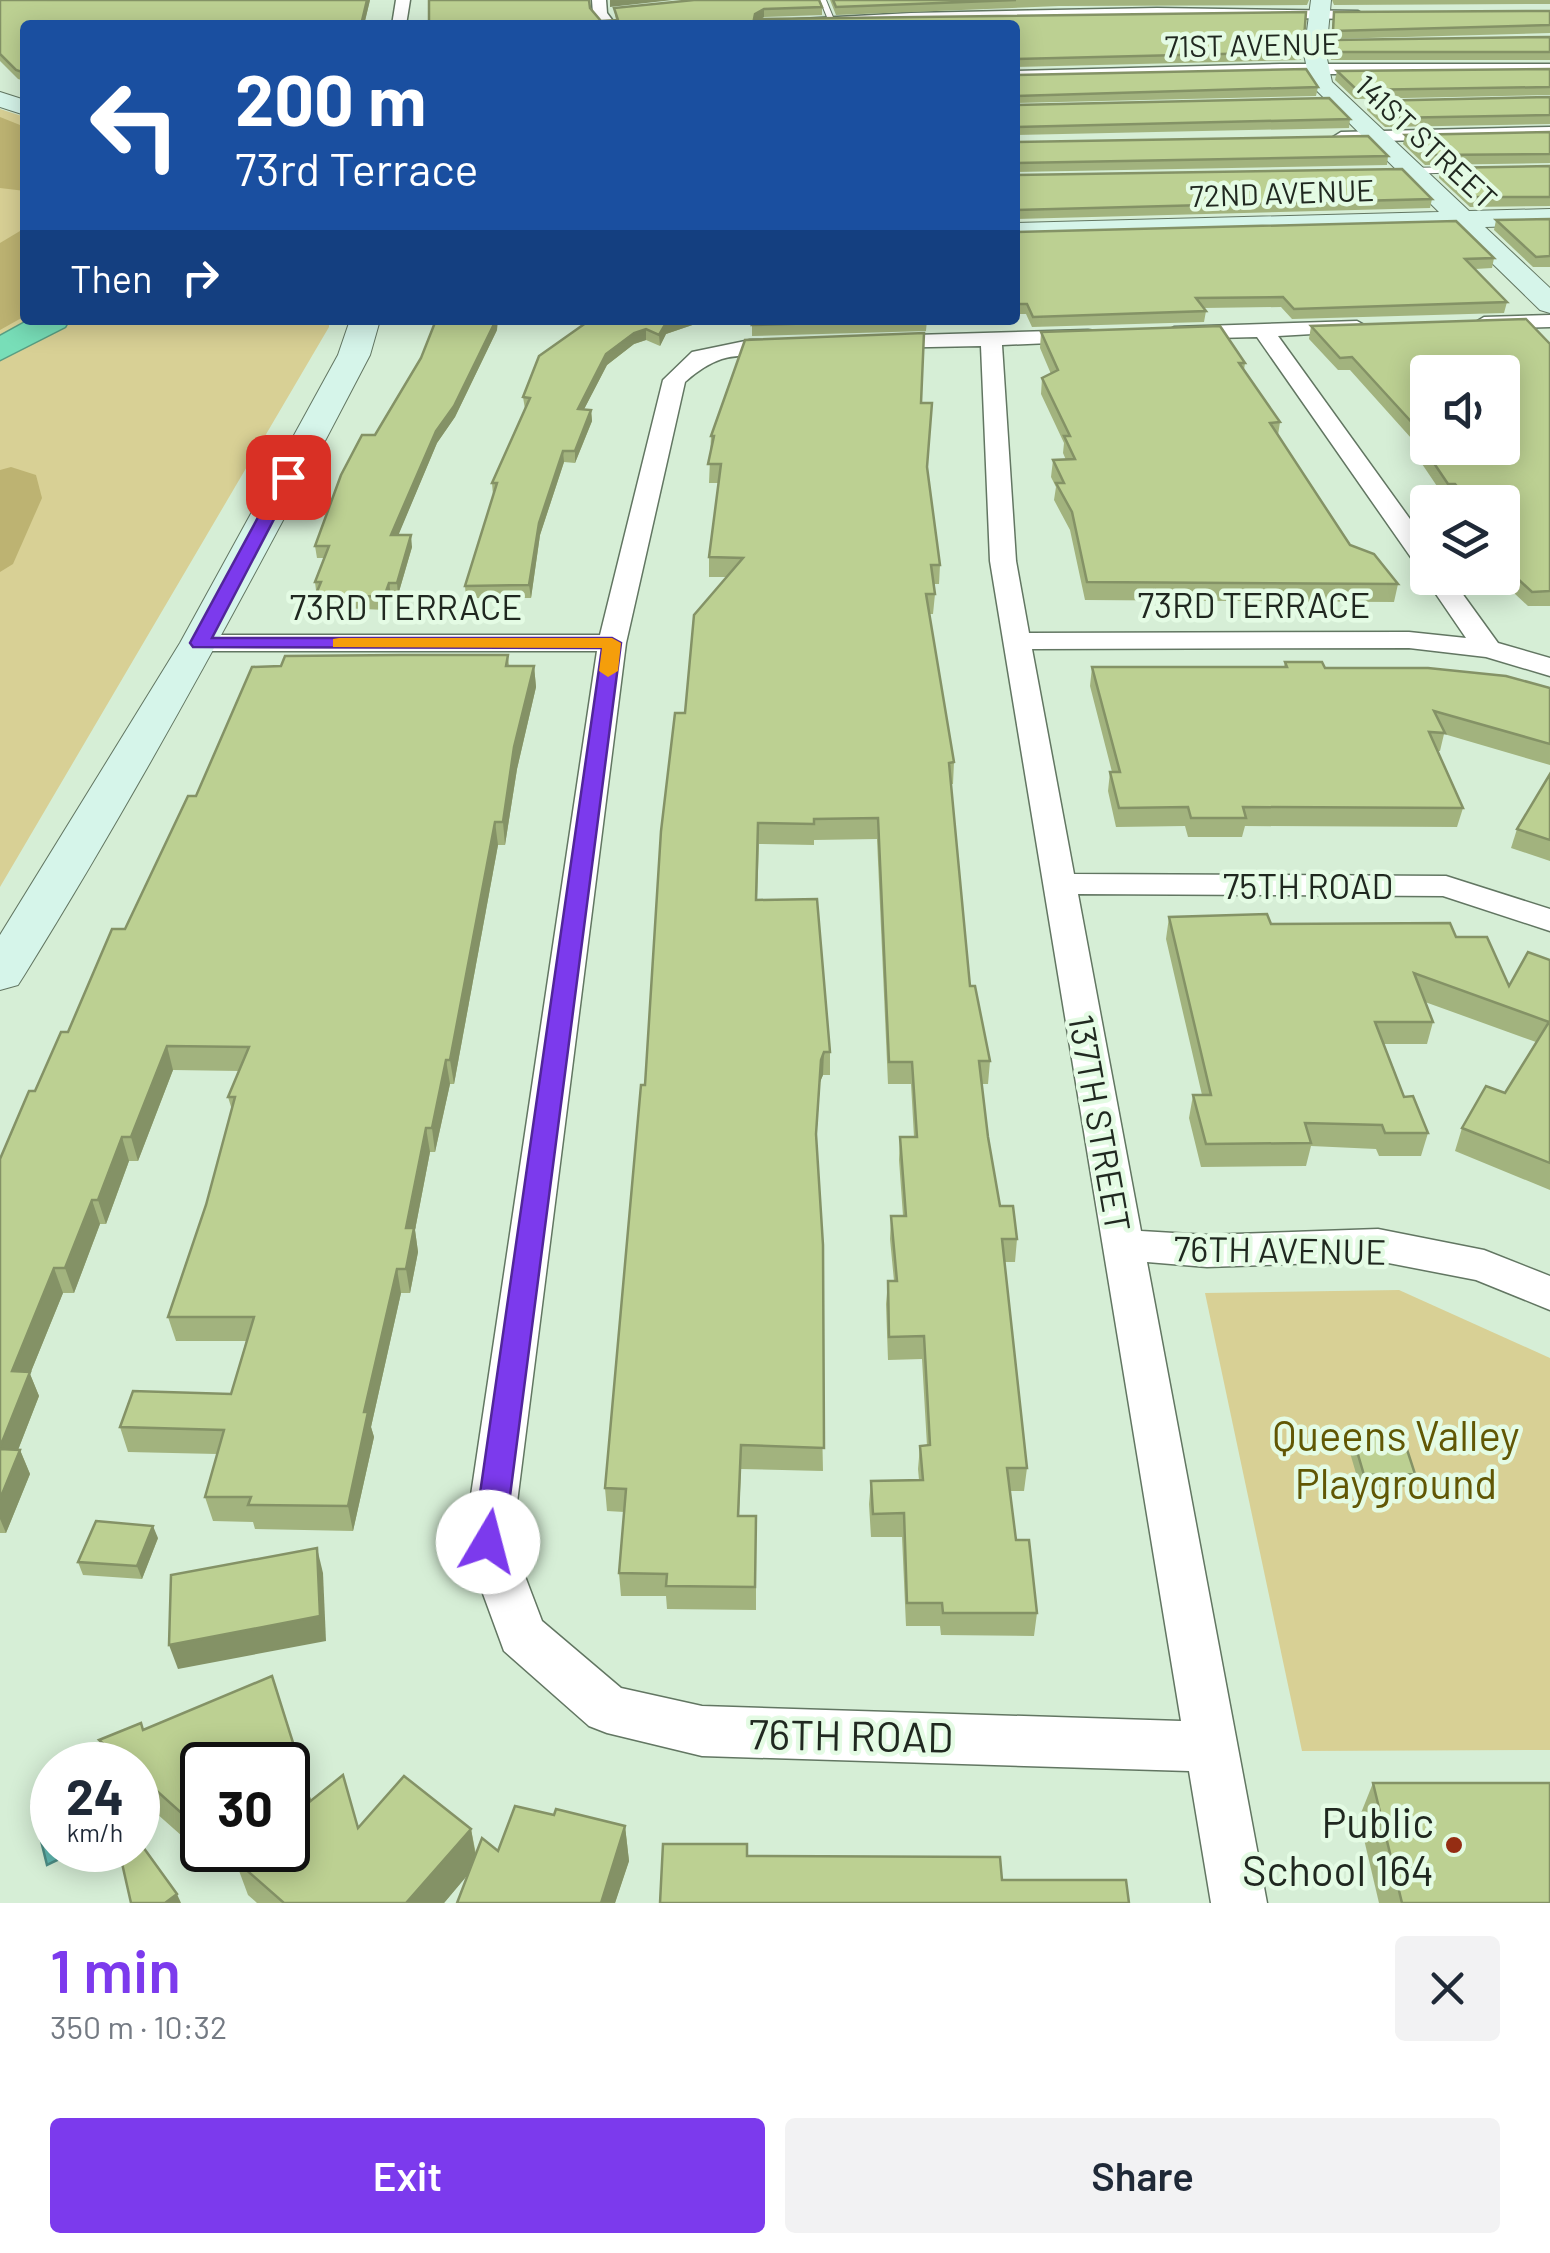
<!DOCTYPE html>
<html lang="en">
<head>
<meta charset="utf-8">
<style>
  body { margin:0; font-family:Barlow,sans-serif; background:#f2f2f3; color:#1f2937; height:100vh; display:flex; flex-direction:column; font-size:38px; white-space:nowrap }
  * { box-sizing:border-box; margin:0 }
  p { font-size:32px; color:#747a83 }
  .icon { flex:none; width:55px; height:55px; fill:none; stroke:currentColor; stroke-width:2; stroke-linecap:round; stroke-linejoin:round }
  .map { position:relative; height:1903px; overflow:hidden }
  .panel { display:flex; flex-direction:column; background:#fff; flex:1 }
  .panel>* { flex:none }
  .guide { position:absolute; left:20px; top:20px; width:1000px; height:305px; border-radius:10px; box-shadow:0 5px 25px #0003; background:#1a4fa0; color:#fff; overflow:hidden }
  .fabs { position:absolute; left:1410px; top:355px; display:grid; gap:20px }
  .fabs a { display:grid; place-items:center; width:110px; height:110px; border-radius:10px; background:#fff; box-shadow:0 5px 25px #0003; font-size:50px }
  .speed { position:absolute; left:30px; top:1742px; display:flex; gap:20px; font-size:50px; font-weight:700; text-align:center }
  .speed>* { display:grid; place-content:center; width:130px; height:130px; border-radius:50%; background:#fff; box-shadow:0 5px 25px #0003; line-height:1 }
  .speed small { font-size:25px; font-weight:400 }
  .speed .limit { border:5px solid #111; border-radius:15px; background:#fff; color:#111 }
  .pin { position:absolute; display:grid; place-items:center; width:85px; height:85px; color:#fff; margin:-42px; border-radius:20px; box-shadow:0 5px 15px #0006 }
  .me { position:absolute; width:110px; margin:-55px; rotate:8deg; stroke-linejoin:round; filter:drop-shadow(0 0 8px #0008) }
  .turn { display:flex; align-items:center; gap:35px; height:210px; padding:0 50px; font-size:45px }
  .turn .icon { width:130px; height:130px; stroke-width:2.5 }
  .turn b { display:block; font-size:70px; line-height:85px }
  .then { display:flex; align-items:center; height:95px; padding:0 50px; background:#0003; gap:20px; font-size:38px }
  .round { display:grid; place-items:center; flex:none; width:105px; height:105px; border-radius:10px; background:#f2f2f3 }
  .headline { display:flex; align-items:center; justify-content:space-between; height:170px; padding:0 50px }
  h1 { font-size:60px; font-weight:600; line-height:75px; color:#7c3aed }
  .cta { display:flex; gap:20px; margin-top:auto; padding:20px 50px }
  .cta a { flex:1; height:115px; border-radius:10px; background:#7c3aed; color:#fff; font-size:40px; font-weight:600; line-height:115px; text-align:center }
  .cta a+a { background:#f2f2f3; color:#1f2937 }
  .map>svg:first-child { display:block }
  .green { fill:#d8d095 }
  .forest { fill:#bdb372 }
  .water { fill:#60b9b2; stroke:#4d8e86; stroke-width:2.5 }
  .lines { fill:none; stroke-linecap:round; stroke-linejoin:round }
  .lane-casing { stroke:#627662; stroke-width:2 }
  .street-casing { stroke:#627662; stroke-width:3 }
  .secondary-casing { stroke:#627662; stroke-width:2 }
  .highway-casing { stroke:#599e83; stroke-width:3 }
  .lane { fill:#fff; fill-rule:evenodd }
  .street { fill:#fff; fill-rule:evenodd }
  .secondary { fill:#d6f5ea; fill-rule:evenodd }
  .highway { fill:#78deb8; fill-rule:evenodd }
  .wall { fill:#a2b37e; fill-rule:evenodd }
  .shaded-wall { fill:#849266 }
  .building { fill:#bcd092; stroke:#849266; stroke-width:2.5 }
  .route { fill:#7c3aed; stroke:#51269a; stroke-width:2.5 }
  .slow { fill:#f59e0b }
  .poi-dot { fill:#952d13; stroke:#e4fbe4; stroke-width:4 }
  .labels { text-anchor:middle; dominant-baseline:central; stroke-width:9; stroke-linejoin:round; paint-order:stroke }
  .far-street-label { font-size:30px; fill:#202820; stroke:#e4fbe4 }
  .street-label { font-size:35px; fill:#202820; stroke:#e4fbe4 }
  .near-park-label { font-size:42px; fill:#615704; stroke:#e4fbe4 }
  .near-street-label { font-size:42px; fill:#202820; stroke:#e4fbe4 }
  .near-poi-label { font-size:42px; fill:#202820; stroke:#e4fbe4; text-anchor:end }
</style>
</head>
<body>
<div class="map">
<svg width="1550" height="1903" viewBox="0 0 1550 1903">
  <rect width="100%" height="100%" fill="#d6eed6"/>
  <g class="green">
    <path d="M0 109 25 117V320H329V327L0 887Z"/>
    <path d="M1399 1290 1550 1358V1750L1302 1751 1205 1293Z"/>
  </g>
  <g class="forest">
    <path d="M0 117 25 127V191L0 188Z"/>
    <path d="M25 228V316L0 330V243Z"/>
    <path d="M11 467 36 475 42 498 13 564 0 572V470Z"/>
  </g>
  <path class="water" d="M52 1795V1850H78L47 1865 32 1804Z"/>
  <g class="lines">
    <defs>
      <g id="lane">
        <path d="M820 0H826L835 22H829Z"/>
        <path d="M1464 167 1467 172 1405 174 1401 171 1405 168Z"/>
      </g>
      <g id="street">
        <path d="M396 0H410L406 25H392Z"/>
        <path d="M592 0H606L607 13 616 25H601L593 14Z"/>
        <path d="M1157 8 1358 11 1365 15 1358 19 1157 16 757 25 764 21 911 13Z"/>
        <path d="M1281 64H1550V74H1281L1015 81V71Z"/>
        <path d="M1550 127V137L1341 142 1333 137 1341 132Z"/>
        <path d="M1550 315V327L1484 329 1474 323 1484 317Z"/>
        <path d="M1357 321 1368 327 1364 331 1278 336 1428 544V571L1419 569 1257 337 1174 339 1163 333 1174 327Z"/>
        <path d="M1088 330 1096 331 1099 336 1096 341 1002 345 1016 561 1029 633 1409 632 1466 638 1425 578 1428 574V578H1451L1498 643 1550 658V676L1486 657 1409 648 1032 649 1074 874 1446 876 1550 909V931L1443 896 1078 894 1141 1231 1207 1235 1378 1229 1484 1250 1550 1276V1310L1476 1280 1378 1261 1207 1267 1147 1262 1267 1903H1211L1189 1771 702 1756 607 1733 589 1726 504 1651 464 1542 597 651H200L186 643 200 635H600L663 380 692 352 750 340H796L799 345 796 350C746 362 729 343 685 382L626 643 512 1542 542 1621 621 1688 702 1706 1181 1721 990 561 981 346 880 348 869 342 880 336Z"/>
      </g>
      <g id="secondary">
        <path d="M1311 0H1331L1326 54 1332 82 1469 211 1550 209V225L1485 227 1550 288V313L1540 310 1455 227 1015 239V223L1439 212 1310 84 1304 54Z"/>
        <path d="M0 92 25 100V115L0 107Z"/>
        <path d="M350 320H380L370 355C260 566 150 772 25 974L18 985 0 990V935L180 643 338 355Z"/>
      </g>
      <path id="highway" d="M29 320H69L65 327 0 360V336Z"/>
    </defs>
    <use href="#lane" class="lane-casing"/>
    <use href="#street" class="street-casing"/>
    <use href="#secondary" class="secondary-casing"/>
    <use href="#highway" class="highway-casing"/>
    <use href="#lane" class="lane"/>
    <use href="#street" class="street"/>
    <use href="#secondary" class="secondary"/>
    <use href="#highway" class="highway"/>
  </g>
  <g class="wall">
    <path d="M0 0H370L364 25H25V81L18 79 0 61Z"/>
    <path d="M429 0H589L590 8 601 21 616 20 614 8 694 0H819L822 7V15L764 17 760 19 1306 12 1301 60 1015 67V25H429Z"/>
    <path d="M830 0H1309L1307 5 1059 6 836 15Z"/>
    <path d="M1332 0H1550V4L1334 5Z"/>
    <path d="M1550 11V33L1331 39 1334 12Z"/>
    <path d="M1550 37V60H1331L1330 54 1332 40Z"/>
    <path d="M1550 69V95L1355 99 1335 80 1337 71Z"/>
    <path d="M1015 75 1318 87 1316 96 1015 103Z"/>
    <path d="M1550 97V124L1385 127 1367 110 1369 101Z"/>
    <path d="M1015 105 1350 119 1349 128 1015 135Z"/>
    <path d="M1550 132V163L1425 165 1403 144 1405 135Z"/>
    <path d="M1015 142 1388 156 1387 165 1015 172Z"/>
    <path d="M1550 166V206L1470 207 1439 178 1441 168Z"/>
    <path d="M1015 175 1432 199 1430 208 1015 219Z"/>
    <path d="M1550 219V267H1533L1494 230 1496 220Z"/>
    <path d="M1015 232 1494 258 1492 268 1475 269 1507 302 1504 313 1292 319 1281 307 1203 308 1206 311 1204 322 1032 327 1026 314H1015Z"/>
    <path d="M590 320H707L666 334 660 346 646 340 634 344 607 365 584 409 591 410 592 421 575 463 564 462 540 535 531 598H466L465 586 493 495 492 483 525 409 523 397Z"/>
    <path d="M754 320H927L926 331 752 336V325Z"/>
    <path d="M1311 326 1550 344V606H1528L1514 593 1502 558V502H1456L1452 498H1445L1418 458 1420 448 1350 370H1338L1309 339ZM1428 372 1502 448H1428Z"/>
    <path d="M497 330 455 417 437 443 398 535 412 547 398 595H391L386 610 318 607 315 582 324 558H317L315 546 375 435 421 358Z"/>
    <path d="M1041 332 1245 363 1244 370 1280 422 1278 435 1350 545 1398 584 1394 602 1085 600 1070 530 1054 500 1056 487 1051 477 1053 460H1066L1063 453 1064 443 1041 394 1042 378 1051 374 1040 348Z"/>
    <path d="M921 403 927 470 940 565 939 584H933L935 594 933 614H929L954 762 953 784H951L970 986 990 1061 988 1084H981L988 1137 1000 1206 1017 1239 1015 1262H1004L1027 1468 1024 1491H1010L1016 1540 1037 1613 1034 1636 941 1635 940 1626H906L902 1537H871L869 1504 871 1481 919 1480 918 1469 920 1446H927L922 1359 888 1360 886 1304 888 1281H894L890 1239 891 1216H903L899 1160 900 1137H914L911 1084H888L877 839 814 840V845L759 844 757 900 830 1052V1075H823L820 1082 816 1142 823 1471 741 1469 739 1516H756V1610L667 1609 666 1596H621L619 1573 624 1512 607 1511 605 1488 645 1085 685 713 726 577H709V557L719 483H709L711 436Z"/>
    <path d="M508 655 509 666H534L536 687 517 769 505 845H498L454 1084H450L435 1152H430L415 1230 418 1252 410 1293H401L371 1427 374 1437 353 1531 255 1529 253 1522 213 1521 205 1497 217 1454 128 1452 120 1427 231 1394 246 1341H176L168 1317 206 1205 232 1110 228 1097 240 1071 173 1070 138 1161H129L106 1224H100L74 1293H63L30 1374 39 1396 18 1450H20L30 1474 6 1533H0V1159L35 1091 125 929 196 796 281 666Z"/>
    <path d="M1285 662 1325 668 1550 688V765L1444 734 1440 751H1437L1463 808 1457 827 1245 826 1242 837H1188L1185 826 1116 827 1108 791 1110 772H1112L1090 686 1092 667H1284Z"/>
    <path d="M1550 774V861L1511 848 1517 829Z"/>
    <path d="M1169 917 1456 937 1509 986 1550 960V1190L1455 1151 1462 1128 1505 1093 1536 1042 1425 1002 1433 1022 1427 1044H1384L1404 1097 1428 1133 1421 1156H1379L1376 1149 1311 1146 1306 1166 1201 1167 1189 1118 1193 1095H1202L1166 939Z"/>
    <path d="M1352 1434 1415 1474 1410 1487H1360L1348 1446Z"/>
    <path d="M158 1538 142 1579 83 1575 78 1562Z"/>
    <path d="M272 1676 311 1800 343 1775 358 1828 404 1776 471 1829 476 1854 482 1838 498 1851 515 1806 554 1815 556 1809 625 1826 629 1861 615 1903H457L468 1874 444 1903H257L248 1895 235 1860 248 1850H288V1819L302 1807 288 1814V1765H202V1850H206L200 1852 138 1797V1765H109L99 1740 141 1723 144 1730Z"/>
    <path d="M1373 1783 1550 1903H1379L1359 1818Z"/>
  </g>
  <g class="shaded-wall">
    <path d="M367 0H370L364 25H361Z"/>
    <path d="M610 0H673L610 7Z"/>
    <path d="M764 9V17L755 22 754 25 755 14Z"/>
    <path d="M496 320H498L497 330 455 417 437 443 393 548 391 535 436 431Z"/>
    <path d="M674 320H707L666 334 660 346 659 335 666 323Z"/>
    <path d="M718 320H745L719 324Z"/>
    <path d="M646 329V340L634 344 607 365 578 421V409L606 354 634 333Z"/>
    <path d="M591 410 592 421 575 463V451Z"/>
    <path d="M563 451 564 462 540 535 531 598 529 585 539 523Z"/>
    <path d="M411 535 412 547 398 595 397 583Z"/>
    <path d="M389 583 391 595 386 610 384 597Z"/>
    <path d="M534 666 536 687 517 769 505 845 503 822 514 747Z"/>
    <path d="M495 822 498 845 454 1084 450 1060Z"/>
    <path d="M167 1046 173 1070 138 1161 131 1137Z"/>
    <path d="M824 1052 823 1075 820 1082 815 1157 821 1060Z"/>
    <path d="M446 1060 450 1084 435 1152 432 1128Z"/>
    <path d="M426 1128 430 1152 415 1230 418 1252 410 1293 406 1269V1228Z"/>
    <path d="M122 1137 129 1161 106 1224 98 1200Z"/>
    <path d="M92 1200 100 1224 74 1293 65 1268Z"/>
    <path d="M54 1268 63 1293 30 1374 39 1396 9 1473 0 1451V1447L12 1371Z"/>
    <path d="M397 1269 401 1293 371 1427 374 1437 353 1531 348 1506 364 1412Z"/>
    <path d="M20 1450 30 1474 6 1533 0 1519V1499Z"/>
    <path d="M153 1526 158 1538 142 1579 137 1566Z"/>
    <path d="M317 1548 323 1573 326 1641 178 1669 169 1645Z"/>
    <path d="M301 1768 312 1803 288 1814V1774Z"/>
    <path d="M202 1811V1850H206L200 1852 187 1818Z"/>
    <path d="M625 1826 629 1861 615 1903H601Z"/>
    <path d="M471 1829 477 1864 444 1903H406Z"/>
    <path d="M177 1894 181 1903H165Z"/>
  </g>
  <g class="building">
    <path d="M0 0H367L361 25H25V73L16 70 0 54Z"/>
    <path d="M429 0H589L590 8 601 21 618 20 614 8 694 0H819L822 7 764 9 755 14 754 19 1306 12 1303 52 1016 59 1015 61V25H429Z"/>
    <path d="M833 0H1016L836 7Z"/>
    <path d="M1550 11V25L1333 31 1334 12Z"/>
    <path d="M1550 37V52H1333L1331 45 1332 40Z"/>
    <path d="M1306 69 1318 87 1015 96V75Z"/>
    <path d="M1550 69V87L1357 90 1337 71Z"/>
    <path d="M1550 97V115L1387 118 1369 101Z"/>
    <path d="M1329 98 1350 119 1015 127V105Z"/>
    <path d="M1550 132V154L1427 155 1405 135Z"/>
    <path d="M1368 136 1388 156 1016 163 1015 166V142Z"/>
    <path d="M1550 166V197H1473L1441 168Z"/>
    <path d="M1402 169 1432 199 1015 210V175Z"/>
    <path d="M1550 219V256L1536 257 1496 220Z"/>
    <path d="M1456 221 1494 258 1465 259 1507 302 1294 309 1283 297 1196 298 1206 311 1033 317 1027 304H1015V232Z"/>
    <path d="M1526 319 1550 344V591L1532 592 1518 579 1508 546 1502 540V502H1471L1455 484H1448L1421 444H1428V448H1502V372H1428V440L1352 357 1340 358 1311 326Z"/>
    <path d="M436 320H496L454 406 436 431 391 535H411L397 583H389L384 597 316 594 321 582H315L329 546H315L341 475 362 435H375L421 358Z"/>
    <path d="M590 320H674L666 323 659 335 646 329 634 333 606 354 578 409 591 410 575 451H563L539 523 529 585 465 586 497 483H492L530 398 523 397 539 356Z"/>
    <path d="M754 320H925L752 325Z"/>
    <path d="M1220 326 1245 363H1239L1280 422 1270 423 1350 545 1374 554 1398 584 1087 582 1072 512 1056 483H1064L1053 460 1075 459 1064 436H1070L1042 378 1058 370 1041 332Z"/>
    <path d="M924 333 921 403H932L927 467 940 565H931L935 594H926L954 762 949 763 970 986H975L990 1061H979L988 1137 1000 1206H1013L1017 1239H1002L1027 1468H1007L1016 1540H1029L1037 1613H943L942 1603H907L904 1513 873 1514 871 1481 923 1480 920 1446 930 1445 924 1336 889 1337 888 1281H897L891 1216H906L900 1137H917L912 1062H889L878 818 814 819V824L758 823 756 900 817 899 830 1052H824L821 1060 816 1134 823 1245 824 1448 741 1445 738 1516H756L755 1587 666 1586 667 1574 619 1573 626 1489 605 1488 641 1085H645L661 831 675 713H685L694 615 743 558 709 557 721 464H708L714 436H711L745 340Z"/>
    <path d="M401 655H508L506 666H534L514 747 503 822H495L450 1060H446L432 1128H426L406 1228H414L406 1269H397L364 1412H368L348 1506 248 1505 251 1497H205L224 1430 120 1427 133 1391 231 1394 254 1317H168L206 1205 235 1097H228L249 1047 167 1046 131 1137H122L98 1200H92L65 1268H54L12 1371 30 1372 0 1447V1159L29 1091H35L61 1032H68L112 929H125L188 796H196L252 667 281 666 285 656Z"/>
    <path d="M1285 662H1322L1325 668H1428L1506 676 1550 688V744L1434 711 1445 733 1429 732 1463 808 1243 807 1246 818H1191L1188 807 1119 808 1110 772H1120L1092 667H1287Z"/>
    <path d="M1550 774V840L1517 829Z"/>
    <path d="M1267 914 1271 924 1450 923 1456 937H1487L1509 986 1528 952 1550 960V1163L1462 1128 1486 1086 1505 1093 1549 1022 1414 973 1433 1022H1375L1404 1097 1413 1096 1428 1133H1385L1382 1125 1305 1123 1311 1143 1206 1144 1193 1095H1211L1169 917Z"/>
    <path d="M1352 1434H1402L1415 1474 1364 1475Z"/>
    <path d="M0 1449 20 1450 0 1499Z"/>
    <path d="M96 1521 153 1526 137 1566 78 1562Z"/>
    <path d="M317 1548 320 1616 169 1645 171 1575Z"/>
    <path d="M272 1676 301 1768 288 1774V1765H202V1811L187 1818 138 1774V1765H127L99 1740 141 1723 143 1730Z"/>
    <path d="M343 1775 358 1828 404 1776 471 1829 406 1903H284L235 1860 248 1850H288V1819Z"/>
    <path d="M1373 1783H1550V1903H1402Z"/>
    <path d="M515 1806 554 1815 556 1809 625 1826 601 1903H457L482 1838 498 1851Z"/>
    <path d="M138 1840 177 1894 165 1903H131L119 1850H138Z"/>
    <path d="M663 1844H747V1856L1000 1857 1002 1880H1126L1129 1903H660Z"/>
  </g>
  <path class="route" d="M282 473 296 477 212 638H612L621 643 504 1542 499 1551 488 1555 477 1551 473 1542 602 648 193 647 190 643Z"/>
  <path class="slow" d="M339 638H612L621 643 618 671 608 677 599 671 602 648 333 647V639Z"/>
  <circle class="poi-dot" cx="1454" cy="1845" r="10"/>
  <g class="labels">
    <g class="far-street-label">
      <text transform="translate(1252 44) rotate(-1)">71ST AVENUE</text>
      <text transform="translate(1427 141) rotate(43)">141ST STREET</text>
      <text transform="translate(1282 192) rotate(-2)">72ND AVENUE</text>
    </g>
    <g class="street-label">
      <text x="1254" y="604">73RD TERRACE</text>
      <text x="406" y="606">73RD TERRACE</text>
      <text x="1308" y="885">75TH ROAD</text>
      <text transform="translate(1101 1123) rotate(80)">137TH STREET</text>
      <text transform="translate(1280 1249) rotate(1)">76TH AVENUE</text>
    </g>
    <g class="near-park-label">
      <text x="1396" y="1434">Queens Valley<tspan x="1396" dy="48">Playground</tspan></text>
    </g>
    <g class="near-street-label">
      <text transform="translate(851 1734) rotate(1)">76TH ROAD</text>
    </g>
    <g class="near-poi-label">
      <text x="1434" y="1821">Public<tspan x="1434" dy="48">School 164</tspan></text>
    </g>
  </g>
</svg>
<div class="fabs">
<a><svg class="icon" aria-label="sound" viewBox="0 0 24 24"><path d="M4 9h4l5-4v14l-5-4H4zM17 9q2 3 0 6"/></svg></a>
<a><svg class="icon" aria-label="layers" viewBox="0 0 24 24"><path d="M12 4l9 5-9 5-9-5zM3 14l9 5 9-5"/></svg></a>
</div>
<div class="speed"><div>24<small>km/h</small></div><div class="limit">30</div></div>
<div class="pin" style="left:288px;top:477px;background:#d93025"><svg class="icon" aria-label="arrive" viewBox="0 0 24 24"><path d="M6 21V4h12l-3 4 3 4H6"/></svg></div>
<svg class="me" style="left:488px;top:1542px" viewBox="-20 -20 40 40"><circle r="19" fill="#fff"/><path d="M0-13L10 11 0 6-10 11z" fill="#7c3aed"/></svg>
<div class="guide">
<div class="turn"><svg class="icon" aria-label="left" viewBox="0 0 24 24"><path d="M17 20v-9H6M10 6l-5 5 5 5"/></svg><div><b>200 m</b>73rd Terrace</div></div>
<div class="then">Then<svg class="icon" aria-label="right" viewBox="0 0 24 24"><path d="M7 20v-9h11M14 6l5 5-5 5"/></svg></div>
</div>
</div>
<section class="panel">
<div class="headline"><div><h1>1 min</h1><p>350 m · 10:32</p></div><a class="round"><svg class="icon" aria-label="close" viewBox="0 0 24 24"><path d="M6 6l12 12M18 6L6 18"/></svg></a></div>
<div class="cta"><a>Exit</a><a>Share</a></div>
</section>
</body>
</html>
